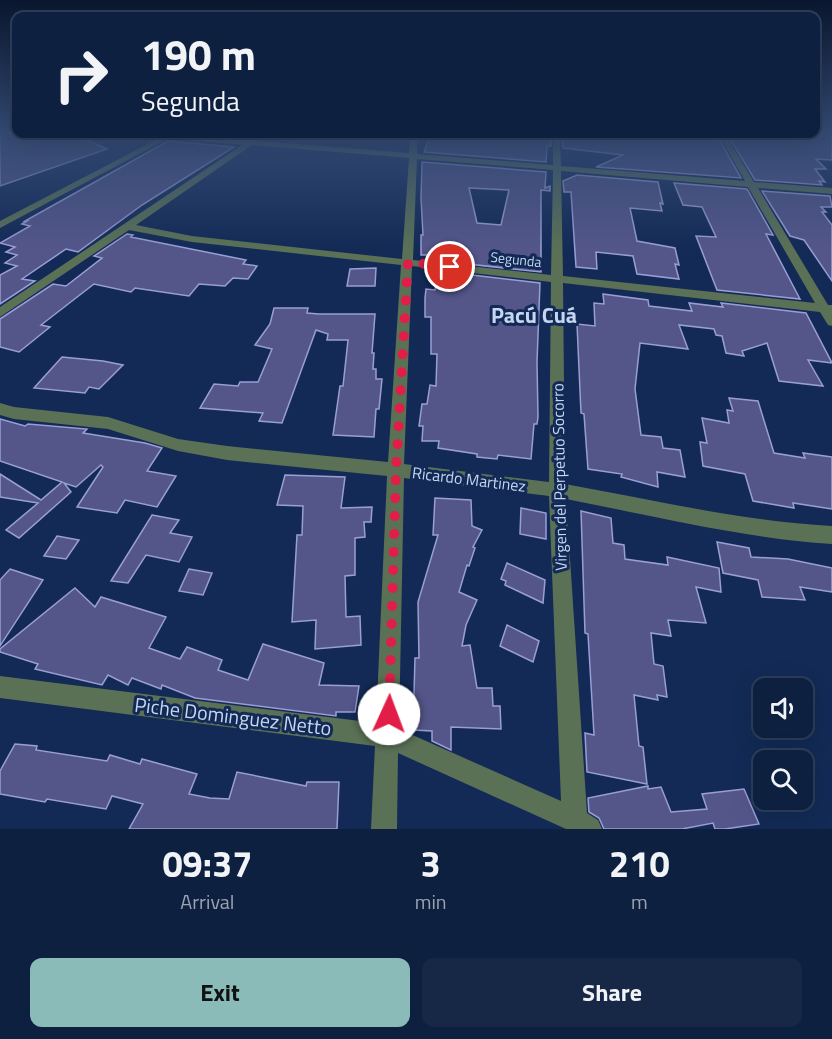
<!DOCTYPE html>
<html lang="en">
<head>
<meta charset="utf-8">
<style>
  body { margin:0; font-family:"Titillium Web",sans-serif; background:#172847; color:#f1f3f6; height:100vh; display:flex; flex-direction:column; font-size:22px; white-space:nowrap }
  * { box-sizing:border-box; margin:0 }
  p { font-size:20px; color:#9ba3b1 }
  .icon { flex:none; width:33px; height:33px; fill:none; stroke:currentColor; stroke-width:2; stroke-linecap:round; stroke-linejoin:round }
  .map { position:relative; height:829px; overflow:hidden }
  .side { display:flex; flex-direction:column; background:#0e2040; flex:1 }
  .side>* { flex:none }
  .banner { position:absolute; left:12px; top:12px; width:808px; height:126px; border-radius:12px; box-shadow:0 6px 24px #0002,0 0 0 2px #2e3e59; background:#0e2040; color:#f1f3f6; overflow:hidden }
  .controls { position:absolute; left:753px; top:678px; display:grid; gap:12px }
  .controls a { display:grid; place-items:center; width:60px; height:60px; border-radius:12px; background:#0e2040; box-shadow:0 6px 24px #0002,0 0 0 2px #2e3e59; font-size:30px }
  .pin { position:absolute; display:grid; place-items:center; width:51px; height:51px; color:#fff; margin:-26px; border:3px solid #fff; border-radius:50%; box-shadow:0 2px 6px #0007 }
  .me { position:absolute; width:66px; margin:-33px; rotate:2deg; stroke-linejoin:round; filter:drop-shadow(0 0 4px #0008) }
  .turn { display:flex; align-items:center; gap:21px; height:126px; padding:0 30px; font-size:27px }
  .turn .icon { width:78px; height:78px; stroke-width:2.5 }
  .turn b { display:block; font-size:42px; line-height:51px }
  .eta { display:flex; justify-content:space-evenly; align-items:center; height:102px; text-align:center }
  .eta b { font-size:36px; font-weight:700; line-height:42px }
  .action { display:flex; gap:12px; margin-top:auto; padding:12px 30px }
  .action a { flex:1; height:69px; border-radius:12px; background:#8bbbb9; color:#111; font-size:24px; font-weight:700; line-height:69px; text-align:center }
  .action a+a { background:#172847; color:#f1f3f6 }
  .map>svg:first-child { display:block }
  .building { fill:#54568a; stroke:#9a9ed7; stroke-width:1.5; fill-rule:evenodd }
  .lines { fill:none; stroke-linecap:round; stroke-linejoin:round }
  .minor { fill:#5a7156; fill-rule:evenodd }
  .route { stroke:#e11d48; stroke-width:10; stroke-dasharray:0 18 }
  .labels { text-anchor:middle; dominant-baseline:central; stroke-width:6; stroke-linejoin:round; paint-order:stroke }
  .far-street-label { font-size:14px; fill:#c6d6f1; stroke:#122a55 }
  .street-label { font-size:16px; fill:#c6d6f1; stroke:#122a55 }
  .near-street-label { font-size:20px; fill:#c6d6f1; stroke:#122a55 }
  .district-label { font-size:22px; font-weight:bold; fill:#c6d6f1; stroke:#122a55 }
</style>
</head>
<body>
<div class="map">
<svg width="832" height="829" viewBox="0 0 832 829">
  <rect width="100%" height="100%" fill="#122a55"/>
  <g class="building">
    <path d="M0 133 74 134 107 149 0 186Z"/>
    <path d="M497 134H551V146H547L546 162 424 152 429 138 496 139Z"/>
    <path d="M562 134H716L741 178 596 167 623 155 563 148Z"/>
    <path d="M727 134H832V160L816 159 826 169H815L825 182 819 181 822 185 755 180Z"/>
    <path d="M168 141 234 147 142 205 78 252 66 249 22 279 35 281 0 304V275L17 266 5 263 17 255 6 252 15 247 0 243 30 226 22 224 27 221H25Z"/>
    <path d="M422 162 546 172 545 188 550 186V191L541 190V272L440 261 441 255H421V235H423L421 198ZM469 188 509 190 501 225 477 223Z"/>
    <path d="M577 175 658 182 663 204 660 203 662 211 630 208 637 241 675 248 679 265 675 264 679 279 637 274 633 256 596 252 597 269 576 267 571 192H564L563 181Z"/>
    <path d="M674 183 747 189 773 235 766 234 800 299 717 290 696 236 716 237 702 207 683 205Z"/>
    <path d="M762 191 830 196 832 207H821L826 212H822L832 225V281L804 240 790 236Z"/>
    <path d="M127 234 133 235 131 237 246 260 243 264 257 266 248 279 233 278 225 286 199 284 189 296 135 288 131 292 94 284 41 325 50 327 19 352 0 347V319L53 284 66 286 102 258 94 256Z"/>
    <path d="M376 268 375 286H347L350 269Z"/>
    <path d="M438 271 540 283 537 362 538 417 537 424H534L531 459 498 455 497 459 477 457V454L438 448 439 441H422L423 426H419L422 404H427L430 385 436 386 437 354H431V317H425V298L426 289 435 290Z"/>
    <path d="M603 294 648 300 649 306 692 311 689 303 723 307 721 303 806 313 832 363 808 360 823 386 779 381 767 343 742 351 744 356 726 353 722 336 716 335 714 329 679 325 688 349 640 343 635 389 641 435 661 437 663 448 680 450 685 477 657 472 658 487 621 477 622 474 588 469 584 414 581 413 577 324 595 326 594 303 604 304Z"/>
    <path d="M274 308H308L307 313 319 314H375L372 353H374L373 369H376V379H382L379 409H376L374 437 333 435 340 386H343L348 340H327L328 334 316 330 282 423 259 421 263 413 200 408 214 384 238 386 240 382H258L272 349 255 345 270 324Z"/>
    <path d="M62 357 103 361 123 365 99 389 89 387 85 393 34 388Z"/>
    <path d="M729 398 758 401 774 453 805 458 803 453 832 457V509L793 503 794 508 753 501 745 474 703 466 700 442 707 443 702 418 729 423 727 410 733 411Z"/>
    <path d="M0 419 25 426 28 424 87 429 83 433 145 443 162 448 147 471 176 476 157 507 125 500 117 513 77 507 103 467 101 465 76 487 64 483 71 492 19 538 6 530 38 503 0 497V474L41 500 62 482 0 461Z"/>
    <path d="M285 475 345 477 341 508 372 507 371 522H364L365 537 355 538V575L345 576 346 617 360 616 361 645 315 649 316 620 292 622 297 535H302L303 506 277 505Z"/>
    <path d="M435 498 471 500 472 526 482 530 473 547 475 548 469 566 467 565 459 592 477 600 466 625 462 646 470 645 477 688H492L493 706H500L501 729 451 727V750L432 741V731L413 730 415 658H419L418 602 438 535H433Z"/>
    <path d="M521 508 546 513V539L520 534Z"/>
    <path d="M581 511 611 518 613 543 624 545 625 559 668 565 667 557 719 568 721 592 696 587 706 623 668 620 671 636 651 633 654 664 663 666 667 697 657 695 658 700 634 695 639 746 643 747 647 784 587 772 585 733 594 735 588 634 585 633Z"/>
    <path d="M152 515 179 520 170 533 192 537 179 562 146 555 128 583 111 581Z"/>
    <path d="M57 536 79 540 66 559 44 556Z"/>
    <path d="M717 542 749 548 751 557 788 559 832 568V592L800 587 805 600 762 597 758 580 723 573Z"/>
    <path d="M507 563 545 580 543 603 505 585 506 581 501 579Z"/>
    <path d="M10 569 43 580 0 646V580Z"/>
    <path d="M189 569 212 573 203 595 179 591Z"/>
    <path d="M75 588 95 607 101 597 166 617 149 648 180 659 187 647 222 660 218 670 248 680 263 644 324 663 319 685 359 686 355 712H336V716L195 698 162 685 161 689 132 678 128 685 108 675 102 685 35 669 38 664 0 652V649Z"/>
    <path d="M507 625 539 641 533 662 500 646Z"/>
    <path d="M15 744 37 746 36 750 107 761 110 755 140 764 142 759 197 774 189 794 210 798 229 799 237 772 306 786 307 782H339L337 829H129L143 804 112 796 106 809 47 799 45 802 0 794V771Z"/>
    <path d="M648 786V789L661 787 671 812 707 809 702 794 744 789 759 824 725 829H715L713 823 682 829H604L599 818 589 812 588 798Z"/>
  </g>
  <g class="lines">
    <path class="minor" d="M167 134 249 140 253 139 257 141 409 153 410 134H417V154L553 165V134H560L561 166 745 181 718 134H725L754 182 832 188V194L758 188 828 305H832V326L828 325 820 312 563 283 565 484C654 500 742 521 832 526V544C742 538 654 516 566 499L587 813 598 820 602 829H566L398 753 397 829H371L375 746 0 698V676L376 723 387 476 227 460 178 451 108 429 14 419 0 415V403L14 407 108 417 178 439 227 446 388 462 401 265 192 242 129 230 0 317V307L242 145 169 138 0 228V221ZM252 145 409 158 402 259 192 236 136 225ZM417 159 553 170 551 275 413 260ZM561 171 748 187 815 303 563 276ZM412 266 551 282 549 482 404 464ZM404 478 549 496 561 801 399 729Z"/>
  </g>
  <linearGradient id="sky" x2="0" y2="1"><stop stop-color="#0a172f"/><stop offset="0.53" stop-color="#334a73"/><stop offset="1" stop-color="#334a73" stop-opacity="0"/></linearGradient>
  <rect width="832" height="250" fill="url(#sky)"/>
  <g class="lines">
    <path class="route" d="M389 714 396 470 408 262 450 267"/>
  </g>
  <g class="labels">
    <g class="far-street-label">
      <text transform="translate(516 259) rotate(6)">Segunda</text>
    </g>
    <g class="street-label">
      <text transform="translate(559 477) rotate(-91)">Virgen del Perpetuo Socorro</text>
      <text transform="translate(469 479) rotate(7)">Ricardo Martinez</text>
    </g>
    <g class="near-street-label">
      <text transform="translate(233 716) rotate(7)">Piche Dominguez Netto</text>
    </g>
    <g class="district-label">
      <text x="534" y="315">Pacú Cuá</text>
    </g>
  </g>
</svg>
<div class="controls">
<a><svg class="icon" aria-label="sound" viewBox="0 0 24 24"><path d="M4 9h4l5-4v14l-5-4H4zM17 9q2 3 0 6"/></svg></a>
<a><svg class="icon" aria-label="search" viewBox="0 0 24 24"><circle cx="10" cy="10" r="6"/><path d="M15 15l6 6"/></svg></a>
</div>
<div class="pin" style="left:450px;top:267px;background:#d93025"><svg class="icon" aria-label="arrive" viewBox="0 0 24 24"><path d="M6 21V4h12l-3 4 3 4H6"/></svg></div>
<svg class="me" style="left:389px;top:714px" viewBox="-20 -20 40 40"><circle r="19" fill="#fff"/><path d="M0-13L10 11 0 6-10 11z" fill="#e11d48"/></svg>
<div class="banner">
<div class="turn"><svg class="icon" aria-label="right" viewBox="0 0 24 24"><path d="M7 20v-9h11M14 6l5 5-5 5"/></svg><div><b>190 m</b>Segunda</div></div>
</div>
</div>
<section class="side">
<div class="eta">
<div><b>09:37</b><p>Arrival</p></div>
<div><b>3</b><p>min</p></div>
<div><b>210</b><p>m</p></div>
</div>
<div class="action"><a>Exit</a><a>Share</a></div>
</section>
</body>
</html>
